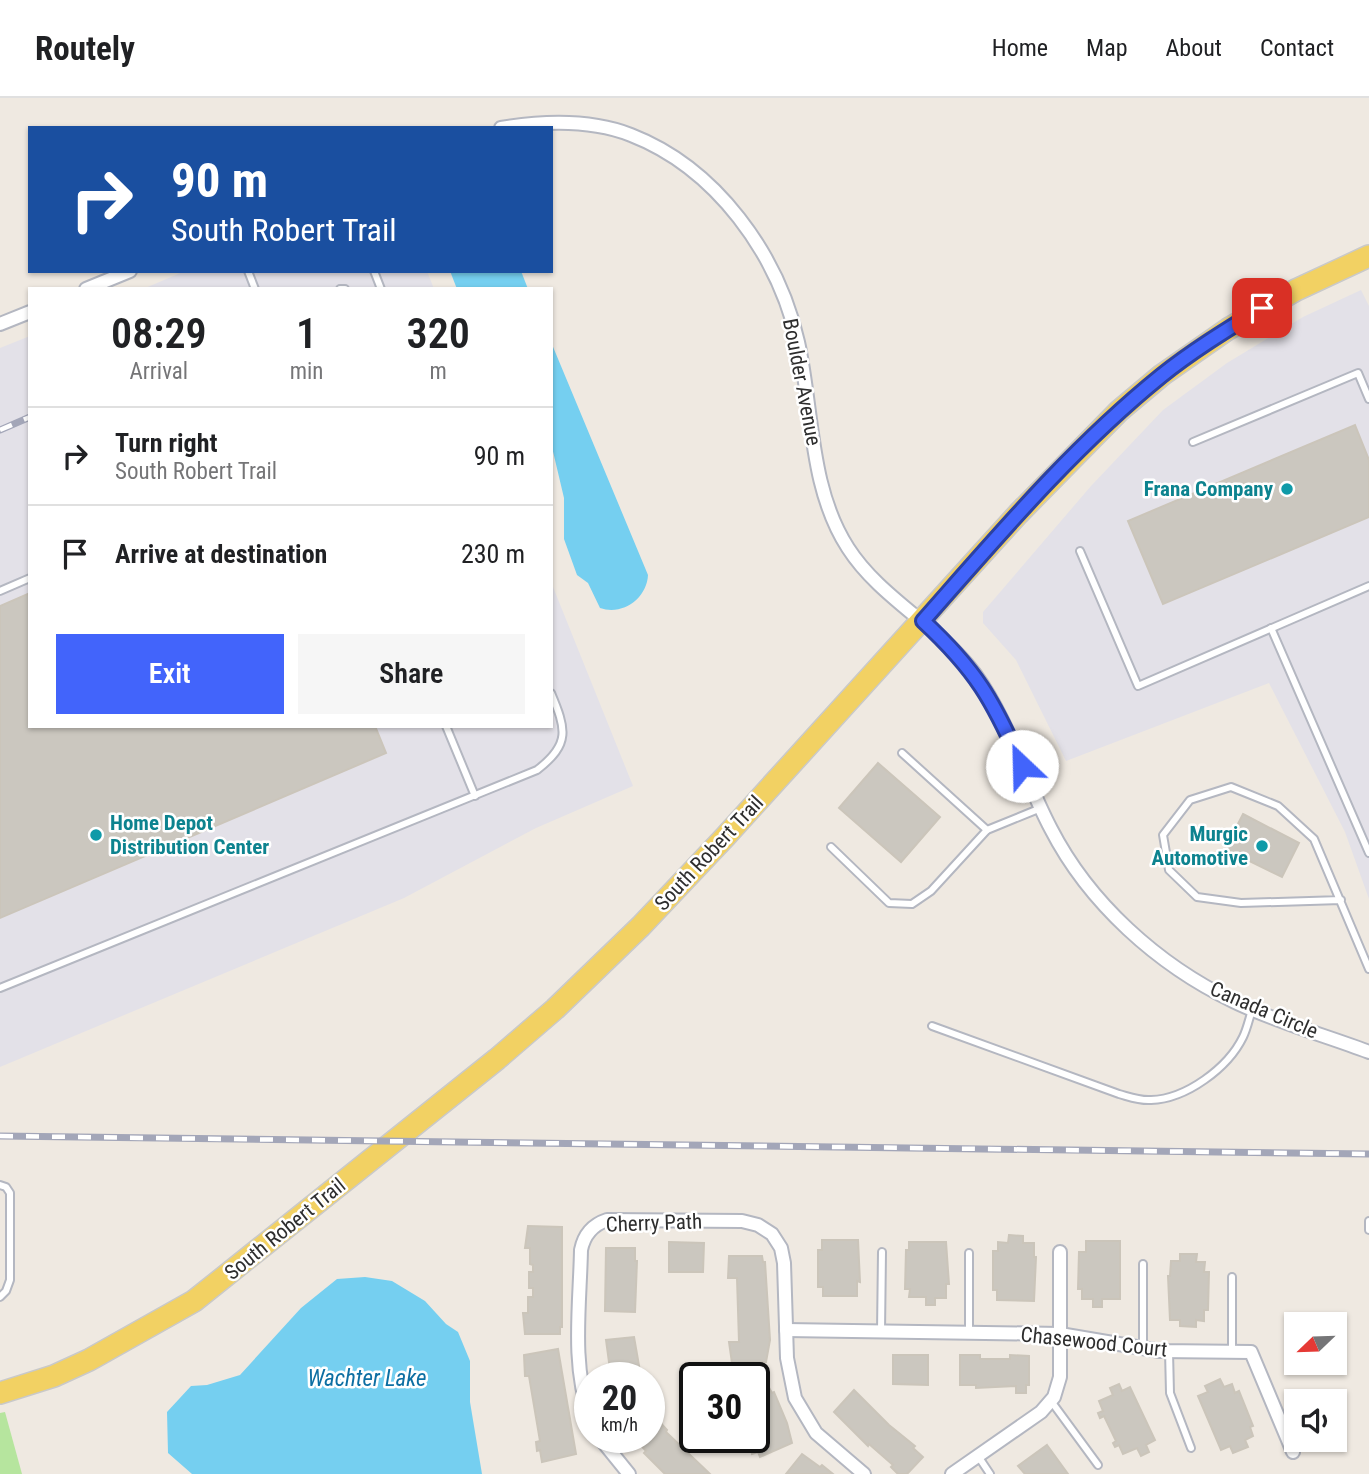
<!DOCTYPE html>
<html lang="en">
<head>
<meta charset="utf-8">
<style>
  body { margin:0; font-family:"Roboto Condensed",sans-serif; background:#f6f6f6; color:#202124; height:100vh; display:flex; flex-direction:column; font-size:26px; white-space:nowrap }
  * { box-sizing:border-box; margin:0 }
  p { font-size:23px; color:#757577 }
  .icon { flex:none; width:38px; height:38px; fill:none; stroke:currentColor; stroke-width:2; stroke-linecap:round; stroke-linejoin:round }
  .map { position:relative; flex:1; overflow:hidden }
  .sheet { position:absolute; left:28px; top:189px; width:525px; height:441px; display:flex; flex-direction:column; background:#fff; border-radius:0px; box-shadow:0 2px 5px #0004 }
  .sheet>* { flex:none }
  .top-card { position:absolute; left:28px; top:28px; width:525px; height:147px; border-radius:0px; box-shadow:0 2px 5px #0004; background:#1a4fa0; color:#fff; overflow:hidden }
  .needle { width:46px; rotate:247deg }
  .controls { position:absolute; left:1284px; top:1214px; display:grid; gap:14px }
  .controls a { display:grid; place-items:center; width:63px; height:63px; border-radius:0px; background:#fff; box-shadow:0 2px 5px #0004; font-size:35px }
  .speed { position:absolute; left:574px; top:1264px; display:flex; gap:14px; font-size:35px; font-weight:700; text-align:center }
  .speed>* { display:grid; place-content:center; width:91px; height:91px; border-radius:50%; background:#fff; box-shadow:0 2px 5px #0004; line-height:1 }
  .speed small { font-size:18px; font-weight:400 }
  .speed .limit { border:4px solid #111; border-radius:10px; background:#fff; color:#111 }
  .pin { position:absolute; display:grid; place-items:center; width:60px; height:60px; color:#fff; margin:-30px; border-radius:14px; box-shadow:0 4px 10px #0006 }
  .me { position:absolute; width:77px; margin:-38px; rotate:336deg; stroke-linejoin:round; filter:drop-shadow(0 0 5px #0008) }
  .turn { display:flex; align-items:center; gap:24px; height:147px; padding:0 28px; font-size:32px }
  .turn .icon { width:91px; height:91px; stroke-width:2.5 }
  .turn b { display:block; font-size:49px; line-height:60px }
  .eta { display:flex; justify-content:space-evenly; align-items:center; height:119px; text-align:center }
  .eta b { font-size:42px; font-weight:600; line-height:49px }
  .primary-button { display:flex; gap:14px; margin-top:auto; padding:14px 28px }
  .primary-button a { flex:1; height:80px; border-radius:0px; background:#4264fb; color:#fff; font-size:28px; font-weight:600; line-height:80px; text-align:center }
  .primary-button a+a { background:#f6f6f6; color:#202124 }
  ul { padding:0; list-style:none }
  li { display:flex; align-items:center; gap:21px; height:98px; padding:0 28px; border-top:2px solid #e0e0e0 }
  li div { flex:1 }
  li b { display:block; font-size:26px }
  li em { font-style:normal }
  header { display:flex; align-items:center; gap:42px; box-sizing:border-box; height:98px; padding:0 35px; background:#fff; border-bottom:2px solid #e0e0e0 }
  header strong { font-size:33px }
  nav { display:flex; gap:38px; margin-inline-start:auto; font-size:24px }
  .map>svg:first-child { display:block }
  .industrial { fill:#e3e1e8 }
  .green { fill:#b6e59e }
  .water { fill:#75cff0 }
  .building { fill:#cbc7bf; stroke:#cbc5ba; stroke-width:2 }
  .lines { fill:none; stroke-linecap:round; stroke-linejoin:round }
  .lane-casing { stroke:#b4b7c1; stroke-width:10 }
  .street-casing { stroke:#b4b7c1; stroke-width:16 }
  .primary-casing { stroke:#c9c9c9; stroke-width:24 }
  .lane { stroke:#fff; stroke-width:6 }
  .street { stroke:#fff; stroke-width:12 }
  .primary { stroke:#f2d163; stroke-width:21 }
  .rail-casing { stroke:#a3a6b8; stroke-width:7 }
  .rail { stroke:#fff; stroke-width:4.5; stroke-dasharray:13; stroke-linecap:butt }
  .route-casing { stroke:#2b41a3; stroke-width:18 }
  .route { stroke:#4264fb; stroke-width:12 }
  .culture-dot { fill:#0f9aa8; stroke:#fff; stroke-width:2.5 }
  .labels { text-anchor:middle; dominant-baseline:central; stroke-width:5; stroke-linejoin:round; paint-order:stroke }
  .street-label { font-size:21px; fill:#2e2e2e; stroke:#fff }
  .culture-label { font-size:21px; font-weight:bold; fill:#0d838f; stroke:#fff; text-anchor:end }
  .water-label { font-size:23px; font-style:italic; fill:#0d6fa3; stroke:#fff }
</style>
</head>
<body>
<header>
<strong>Routely</strong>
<nav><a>Home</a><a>Map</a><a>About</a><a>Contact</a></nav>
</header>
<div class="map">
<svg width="1369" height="1376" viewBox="0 0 1369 1376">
  <rect width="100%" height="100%" fill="#efe9e1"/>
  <g class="industrial">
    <path d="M185 173H427L434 191H143Z"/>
    <path d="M1361 192 1369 208V801L1345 734 1269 585 1066 663 1016 562 983 525V514L1091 388 1163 312 1227 265 1303 219Z"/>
    <path d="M30 238V628H551V484L633 688 536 730 404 800 0 969V250Z"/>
  </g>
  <path class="green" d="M5 1314 22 1376H0V1315Z"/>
  <g class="water">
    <path d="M450 173H521L528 191H457Z"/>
    <path d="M551 244 648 477C647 500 623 518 600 510L588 485 577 477 564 441V400L551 345Z"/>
    <path d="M365 1179 392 1183 425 1203 446 1226 458 1234 470 1263V1304L482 1376H192L168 1355 167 1314 191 1288 207 1287 240 1277 301 1210 337 1181Z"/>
  </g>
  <g class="building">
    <path d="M1355 327 1369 362V419L1163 506 1128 423Z"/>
    <path d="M30 495V628H375L386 655 0 820V508Z"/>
    <path d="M878 665 940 719 901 764 839 710Z"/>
    <path d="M1243 716 1299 745 1282 779 1225 751Z"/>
    <path d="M528 1128 562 1129V1229H560V1236H525L523 1215H528V1199H533V1190H529V1174H533V1167L530 1166V1150H525Z"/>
    <path d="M1009 1137 1023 1138V1145H1034V1159H1036L1034 1203 997 1202V1192H993V1153H998V1144L1008 1145Z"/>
    <path d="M822 1142H858L860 1184 857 1183V1198H823V1189H818V1152H822Z"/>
    <path d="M1086 1143H1120V1201H1102V1209H1093V1201H1082V1191H1078L1079 1154H1086Z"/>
    <path d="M669 1144 704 1145 703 1174H669Z"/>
    <path d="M909 1144H946L949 1186H946V1200H935V1207H926V1199H909L910 1191H905L906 1152H909Z"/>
    <path d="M606 1150H635V1163H637L635 1214 605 1213Z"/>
    <path d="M1180 1156H1197L1196 1164H1205L1204 1174H1209L1208 1212H1204V1223L1196 1222V1229L1180 1228V1222H1170L1168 1178H1170L1171 1163H1180Z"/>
    <path d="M729 1158H762L763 1164H765L770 1242 766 1264 732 1265 729 1244H739L737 1180H728Z"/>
    <path d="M634 1239 641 1279H611L606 1242Z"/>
    <path d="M558 1251 576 1356 542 1364 540 1352 537 1353 536 1344 540 1343 529 1278H525L524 1257Z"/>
    <path d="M893 1257H928V1287L893 1286Z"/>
    <path d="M960 1257H980V1261H1010V1257L1029 1258V1287H1026V1295H1016V1288L976 1290V1287H960Z"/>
    <path d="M762 1277 772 1295 774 1294 787 1325 792 1345 760 1359 758 1354 752 1356 749 1340 758 1336 754 1327V1280Z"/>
    <path d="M1220 1281 1224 1289 1232 1286 1235 1295 1239 1293 1253 1328 1250 1329 1253 1338 1245 1342 1248 1349 1233 1355 1230 1348 1221 1352 1198 1298 1208 1294 1205 1288Z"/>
    <path d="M1119 1286 1122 1293 1130 1289 1155 1342 1146 1347 1149 1354 1141 1358 1137 1350 1123 1356 1119 1347 1115 1349 1113 1345 1116 1343 1104 1318 1100 1320 1098 1315 1103 1313 1099 1303 1113 1297 1110 1290Z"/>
    <path d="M854 1292 889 1327 915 1348 913 1350 923 1359 907 1376H898L891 1369 893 1367 869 1346 868 1348 834 1314Z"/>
    <path d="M656 1320 667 1332 666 1334 710 1376H665L644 1355 646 1353 635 1341 649 1339V1327Z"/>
    <path d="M1047 1347 1068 1376H1025L1018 1368Z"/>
    <path d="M802 1356 820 1369 822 1367 833 1376H786Z"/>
  </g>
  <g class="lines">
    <defs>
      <g id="lane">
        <path d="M248 173 255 191"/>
        <path d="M374 173 381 191"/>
        <path d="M340 191H345"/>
        <path d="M1193 344 1358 275 1369 301"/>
        <path d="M1080 453 1138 588 1369 488"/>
        <path d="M0 493 30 480"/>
        <path d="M1271 530 1369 755"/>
        <path d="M446 628 475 698"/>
        <path d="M902 655 987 732"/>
        <path d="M831 749 889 805 912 806 931 793 987 732 1041 710"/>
        <path d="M1341 802 1241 805 1197 799 1169 772 1163 737 1190 702 1231 689 1278 708 1314 741 1369 871"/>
        <path d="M0 890 537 672C571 646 566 631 551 595"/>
        <path d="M932 928 1119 996C1130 999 1140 1003 1151 1002 1186 1001 1228 970 1243 939 1247 931 1249 921 1252 912"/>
        <path d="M0 1087 6 1089 10 1095V1182L6 1193 0 1199"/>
        <path d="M1369 1123V1132"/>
        <path d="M881 1234 882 1154"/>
        <path d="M969 1235V1155"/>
        <path d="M1143 1250V1166"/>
        <path d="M1169 1253 1170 1295 1191 1350"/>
        <path d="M1232 1253V1179"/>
        <path d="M1051 1303 1098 1367"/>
        <path d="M978 1358 990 1376"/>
      </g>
      <g id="street">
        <path d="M501 30C543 23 590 21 631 37 716 70 778 156 798 244 813 311 809 390 848 450 880 500 939 528 975 576 1009 623 1024 680 1051 731 1089 805 1158 867 1233 903 1276 924 1324 937 1369 954"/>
        <path d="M86 191 130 173"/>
        <path d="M0 226 30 214"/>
        <path d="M786 1232 1060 1236 1160 1253 1251 1254 1293 1354"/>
        <path d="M590 1318C571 1267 580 1206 581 1152 584 1137 592 1127 607 1122L742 1123 758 1127 772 1136 781 1150 784 1165 787 1260 795 1300 816 1335 864 1376"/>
        <path d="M599 1339 629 1376"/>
        <path d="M952 1376 1041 1314 1054 1299 1060 1279V1154"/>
      </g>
      <path id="primary" d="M0 1295 54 1278 89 1262 194 1203 497 961 555 911 641 828 725 739 1018 416 1119 313 1162 277 1228 231 1296 192 1369 158"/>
    </defs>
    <use href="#lane" class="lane-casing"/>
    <use href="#street" class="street-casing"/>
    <use href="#primary" class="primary-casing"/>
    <use href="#lane" class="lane"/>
    <use href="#street" class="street"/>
    <use href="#primary" class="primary"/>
    <defs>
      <g id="rail">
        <path d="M0 332 30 319"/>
        <path d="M0 1038 1369 1056"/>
      </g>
    </defs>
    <use href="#rail" class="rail-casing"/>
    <use href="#rail" class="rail"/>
  </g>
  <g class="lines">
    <defs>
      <path id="route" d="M1022 668C993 602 976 572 923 523 998 438 1072 350 1161 278 1192 253 1228 231 1262 210"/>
    </defs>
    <use href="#route" class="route-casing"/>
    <use href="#route" class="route"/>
  </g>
  <g class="culture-dot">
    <circle cx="1287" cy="391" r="7"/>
    <circle cx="96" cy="737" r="7"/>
    <circle cx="1262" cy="748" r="7"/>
  </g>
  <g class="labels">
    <g class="street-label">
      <text transform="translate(802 284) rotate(79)">Boulder Avenue</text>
      <text transform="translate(709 755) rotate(-47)">South Robert Trail</text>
      <text transform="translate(1264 912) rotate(23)">Canada Circle</text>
      <text transform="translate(654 1125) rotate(-2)">Cherry Path</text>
      <text transform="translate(285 1131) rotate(-39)">South Robert Trail</text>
      <text transform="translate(1094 1244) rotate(6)">Chasewood Court</text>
    </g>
    <g class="culture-label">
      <text x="1273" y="391">Frana Company</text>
      <text x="110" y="725" text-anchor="start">Home Depot<tspan x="110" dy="24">Distribution Center</tspan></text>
      <text x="1248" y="736">Murgic<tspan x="1248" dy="24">Automotive</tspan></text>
    </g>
    <g class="water-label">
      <text x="367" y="1280">Wachter Lake</text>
    </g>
  </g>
</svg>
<div class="controls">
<a><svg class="needle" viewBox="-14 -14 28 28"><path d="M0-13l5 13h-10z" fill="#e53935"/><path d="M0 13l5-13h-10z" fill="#757577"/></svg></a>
<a><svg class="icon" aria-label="sound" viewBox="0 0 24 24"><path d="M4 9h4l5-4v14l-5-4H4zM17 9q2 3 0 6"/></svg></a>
</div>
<div class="speed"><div>20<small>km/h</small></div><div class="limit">30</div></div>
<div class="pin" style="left:1262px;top:210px;background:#d93025"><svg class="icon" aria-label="arrive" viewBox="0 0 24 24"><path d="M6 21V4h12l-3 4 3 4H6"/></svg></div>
<svg class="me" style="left:1022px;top:668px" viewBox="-20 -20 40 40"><circle r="19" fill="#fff"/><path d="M0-13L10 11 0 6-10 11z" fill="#4264fb"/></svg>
<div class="top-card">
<div class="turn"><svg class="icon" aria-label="right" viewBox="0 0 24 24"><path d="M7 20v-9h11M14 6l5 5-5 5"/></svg><div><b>90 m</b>South Robert Trail</div></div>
</div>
<section class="sheet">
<div class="eta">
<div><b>08:29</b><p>Arrival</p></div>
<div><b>1</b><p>min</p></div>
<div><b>320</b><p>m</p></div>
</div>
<ul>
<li><svg class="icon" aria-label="right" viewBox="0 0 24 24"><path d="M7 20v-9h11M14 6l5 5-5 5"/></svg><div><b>Turn right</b><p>South Robert Trail</p></div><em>90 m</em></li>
<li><svg class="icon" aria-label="arrive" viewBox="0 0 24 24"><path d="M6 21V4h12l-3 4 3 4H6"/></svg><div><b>Arrive at destination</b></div><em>230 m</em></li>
</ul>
<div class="primary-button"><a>Exit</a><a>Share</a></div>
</section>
</div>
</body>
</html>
